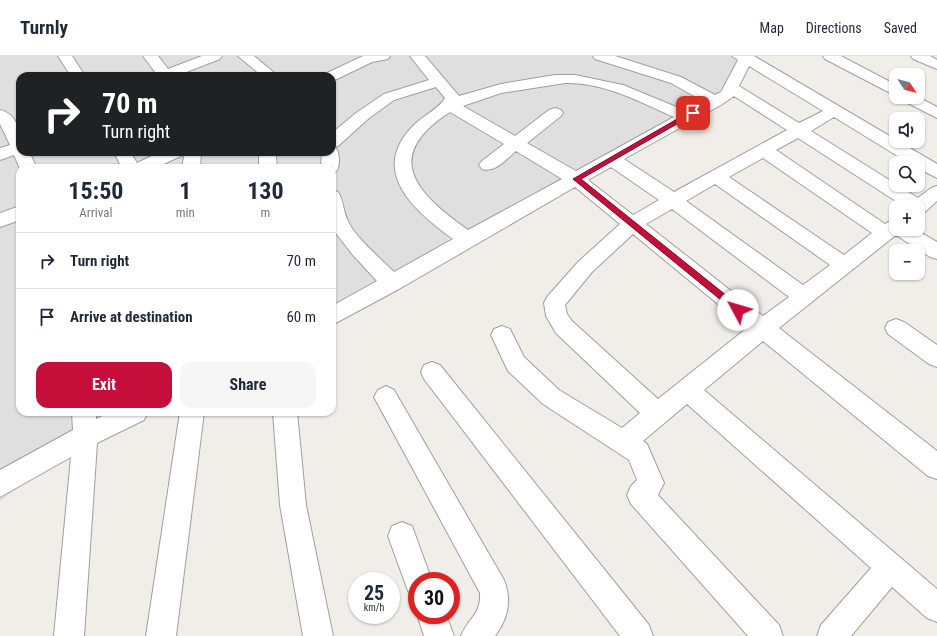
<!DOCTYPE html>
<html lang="en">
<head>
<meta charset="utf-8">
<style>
  body { margin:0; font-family:"Roboto Condensed",sans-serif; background:#f6f6f7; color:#1f2937; height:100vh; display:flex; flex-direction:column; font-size:15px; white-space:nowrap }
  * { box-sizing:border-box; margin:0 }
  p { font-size:13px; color:#747a83 }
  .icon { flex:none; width:22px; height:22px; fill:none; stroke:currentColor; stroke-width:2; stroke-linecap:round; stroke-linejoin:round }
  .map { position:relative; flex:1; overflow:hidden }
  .sheet { position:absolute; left:16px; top:108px; width:320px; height:252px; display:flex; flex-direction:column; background:#fff; border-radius:12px; box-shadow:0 1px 3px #0004 }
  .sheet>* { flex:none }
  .banner { position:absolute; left:16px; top:16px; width:320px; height:84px; border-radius:12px; box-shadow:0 1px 3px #0004; background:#202124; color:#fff; overflow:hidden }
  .needle { width:26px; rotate:126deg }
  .buttons { position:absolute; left:889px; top:12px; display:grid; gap:8px }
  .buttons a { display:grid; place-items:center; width:36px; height:36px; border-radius:8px; background:#fff; box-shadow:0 1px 3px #0004; font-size:20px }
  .speed { position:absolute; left:348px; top:516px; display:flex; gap:8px; font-size:20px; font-weight:700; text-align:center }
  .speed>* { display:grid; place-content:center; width:52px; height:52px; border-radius:50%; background:#fff; box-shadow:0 1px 3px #0004; line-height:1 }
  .speed small { font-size:10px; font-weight:400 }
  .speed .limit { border:6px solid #d22; background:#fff; color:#111 }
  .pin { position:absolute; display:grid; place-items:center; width:34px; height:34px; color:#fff; margin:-17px; border-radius:8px; box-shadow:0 2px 6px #0006 }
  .me { position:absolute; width:44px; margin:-22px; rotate:309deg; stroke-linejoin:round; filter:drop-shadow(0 0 3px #0008) }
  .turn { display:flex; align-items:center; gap:14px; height:84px; padding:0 20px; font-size:18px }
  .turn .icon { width:52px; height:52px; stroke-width:2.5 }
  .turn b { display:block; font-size:28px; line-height:34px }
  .eta { display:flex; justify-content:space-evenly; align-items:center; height:68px; text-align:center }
  .eta b { font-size:24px; font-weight:700; line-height:28px }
  .cta { display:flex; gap:8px; margin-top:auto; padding:8px 20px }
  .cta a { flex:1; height:46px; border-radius:12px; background:#c60e3b; color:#fff; font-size:16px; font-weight:700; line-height:46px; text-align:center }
  .cta a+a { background:#f6f6f7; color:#1f2937 }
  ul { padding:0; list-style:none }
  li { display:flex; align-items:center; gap:12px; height:56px; padding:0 20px; border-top:1px solid #e0e1e3 }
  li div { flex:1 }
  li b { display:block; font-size:15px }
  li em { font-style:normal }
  header { display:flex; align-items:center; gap:24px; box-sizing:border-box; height:56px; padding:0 20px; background:#fff; border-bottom:1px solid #e0e1e3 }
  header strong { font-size:19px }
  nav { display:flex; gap:22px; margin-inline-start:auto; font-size:14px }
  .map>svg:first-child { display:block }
  .residential { fill:#e0dfdf; fill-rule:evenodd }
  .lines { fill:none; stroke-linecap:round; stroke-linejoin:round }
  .street-casing { stroke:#9f9f9f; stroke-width:2 }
  .street { fill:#fff; fill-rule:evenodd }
  .route { fill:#c60e3b; stroke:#810926 }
</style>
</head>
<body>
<header>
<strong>Turnly</strong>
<nav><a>Map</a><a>Directions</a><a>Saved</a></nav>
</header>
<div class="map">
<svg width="937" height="580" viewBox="0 0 937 580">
  <rect width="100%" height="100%" fill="#f1ede9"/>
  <path class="residential" d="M0 0H750L703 54 332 263V112H20V356H142L88 382 0 445ZM20 20H332V96H20Z"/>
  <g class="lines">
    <defs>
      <g id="street">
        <path d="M58 0H72L85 20H71Z"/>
        <path d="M143 0H158L168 13 202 0H222L220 3 176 20H158Z"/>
        <path d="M238 0H254L278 20H262Z"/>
        <path d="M363 0H390L388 3 372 6 337 23 332 24V20H325L327 17Z"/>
        <path d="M410 0H425L459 40 501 28 555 19H575L623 29 686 55 703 45 671 27 595 3 593 0H615L681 21 715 39 721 36 738 4 732 0H754L937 108V122L918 112V107H909L834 61 811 75 918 142 931 132 937 130V145L925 156 918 157V151H905L798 82 776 94 885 168 896 162V173H915L937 186V203L930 201 896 179 779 272 937 395V423L928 420 763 285 704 334 937 533V566L927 562 892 531 851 580H817L821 569 871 512 687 348 643 385 647 388 664 427 658 439 779 569 783 580H748L631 448 627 439 631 430 637 424 629 404 543 348 508 315 491 279 494 273 502 270 510 273 524 301 559 334 622 372 640 357 556 277 546 260 544 247 547 241 578 206 620 168 575 131 399 233 332 269V250L377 225 352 198 332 172V134L338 136C344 145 343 156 348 165 354 180 381 203 394 216L453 183C414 155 367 114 415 68 423 60 441 51 445 42L436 31 394 44 368 63 338 90 332 91 336 92C340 98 340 110 336 116L332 117V112H321L322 96H332V77L356 57 384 38 429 24ZM749 10 823 55 799 67 739 30ZM565 27C604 26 640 46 674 61L576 115 527 87 561 60 563 57 561 54 555 52 549 54 515 80 463 50 501 37ZM734 40 787 74 674 136 624 103 721 49ZM450 56 504 88 482 105 479 109 482 113C496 117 506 103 516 95L562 123 468 174C417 138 380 101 450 56ZM763 102 872 177 844 199 729 121ZM611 111 659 144 633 159 588 124ZM715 128 830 209 803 229 686 145ZM672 153 789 241 763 260 646 168ZM633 178 747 272 658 343 572 265 567 258 565 249 592 216Z"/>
        <path d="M823 0H841L896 29V40L825 3Z"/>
        <path d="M911 0H930L937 4V13L913 3Z"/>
        <path d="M899 41H918L937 51V62L902 44Z"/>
        <path d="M0 54C20 59 20 79 20 96H29L37 112 20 113 14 99 0 104V92L10 89 0 68Z"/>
        <path d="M114 96H130L137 107 160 96H183L181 100 155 112H122Z"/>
        <path d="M185 96H201L200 112H182Z"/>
        <path d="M259 96H280L276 100 277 112H259Z"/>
        <path d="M20 150V164L0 171V157Z"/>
        <path d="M896 263 904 266 937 289V311L929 308 888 278 885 272 888 266Z"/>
        <path d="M432 306 440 309 649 569 653 580H620L424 323 421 316 424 309Z"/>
        <path d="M386 330 394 334 504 524C512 544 508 563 495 580H461C469 561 481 559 480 537L374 341 378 334Z"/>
        <path d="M72 356H96V363L111 356H148L144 364 97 387 84 580H54L71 401 0 441V414L73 374Z"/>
        <path d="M180 356H204L176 580H146Z"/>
        <path d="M273 356H297L306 449 333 580H303L280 449Z"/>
        <path d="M402 466 412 470 432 525H417V539L408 535 388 480 392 470Z"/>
        <path d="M417 558 446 559 454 580H424Z"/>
      </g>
    </defs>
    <use href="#street" class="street-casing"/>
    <use href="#street" class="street"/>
  </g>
  <path class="route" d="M691 55 696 57 581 123 742 252V257L738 258 573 123Z"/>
</svg>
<div class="buttons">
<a><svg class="needle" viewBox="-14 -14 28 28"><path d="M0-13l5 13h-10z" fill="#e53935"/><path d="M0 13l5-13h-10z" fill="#747a83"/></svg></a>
<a><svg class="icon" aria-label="sound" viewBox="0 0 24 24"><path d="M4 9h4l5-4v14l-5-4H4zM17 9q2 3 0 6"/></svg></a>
<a><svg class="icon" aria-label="search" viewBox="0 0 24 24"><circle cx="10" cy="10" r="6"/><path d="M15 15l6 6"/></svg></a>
<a>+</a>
<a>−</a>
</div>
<div class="speed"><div>25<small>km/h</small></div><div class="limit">30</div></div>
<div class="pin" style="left:693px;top:57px;background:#d93025"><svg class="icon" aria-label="arrive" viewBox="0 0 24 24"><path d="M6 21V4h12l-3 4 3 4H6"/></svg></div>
<svg class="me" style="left:738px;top:254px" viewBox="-20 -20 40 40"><circle r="19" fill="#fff"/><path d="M0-13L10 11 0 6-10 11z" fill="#c60e3b"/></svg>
<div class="banner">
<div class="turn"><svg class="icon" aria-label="right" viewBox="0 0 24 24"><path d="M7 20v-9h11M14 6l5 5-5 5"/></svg><div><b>70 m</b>Turn right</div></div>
</div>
<section class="sheet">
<div class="eta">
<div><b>15:50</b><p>Arrival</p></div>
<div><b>1</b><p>min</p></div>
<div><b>130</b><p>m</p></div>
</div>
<ul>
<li><svg class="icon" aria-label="right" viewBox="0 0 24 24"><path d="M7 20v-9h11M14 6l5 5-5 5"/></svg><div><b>Turn right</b></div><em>70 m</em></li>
<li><svg class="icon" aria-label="arrive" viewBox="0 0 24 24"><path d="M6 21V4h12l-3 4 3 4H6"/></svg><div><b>Arrive at destination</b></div><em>60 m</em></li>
</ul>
<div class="cta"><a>Exit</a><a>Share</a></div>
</section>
</div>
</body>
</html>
